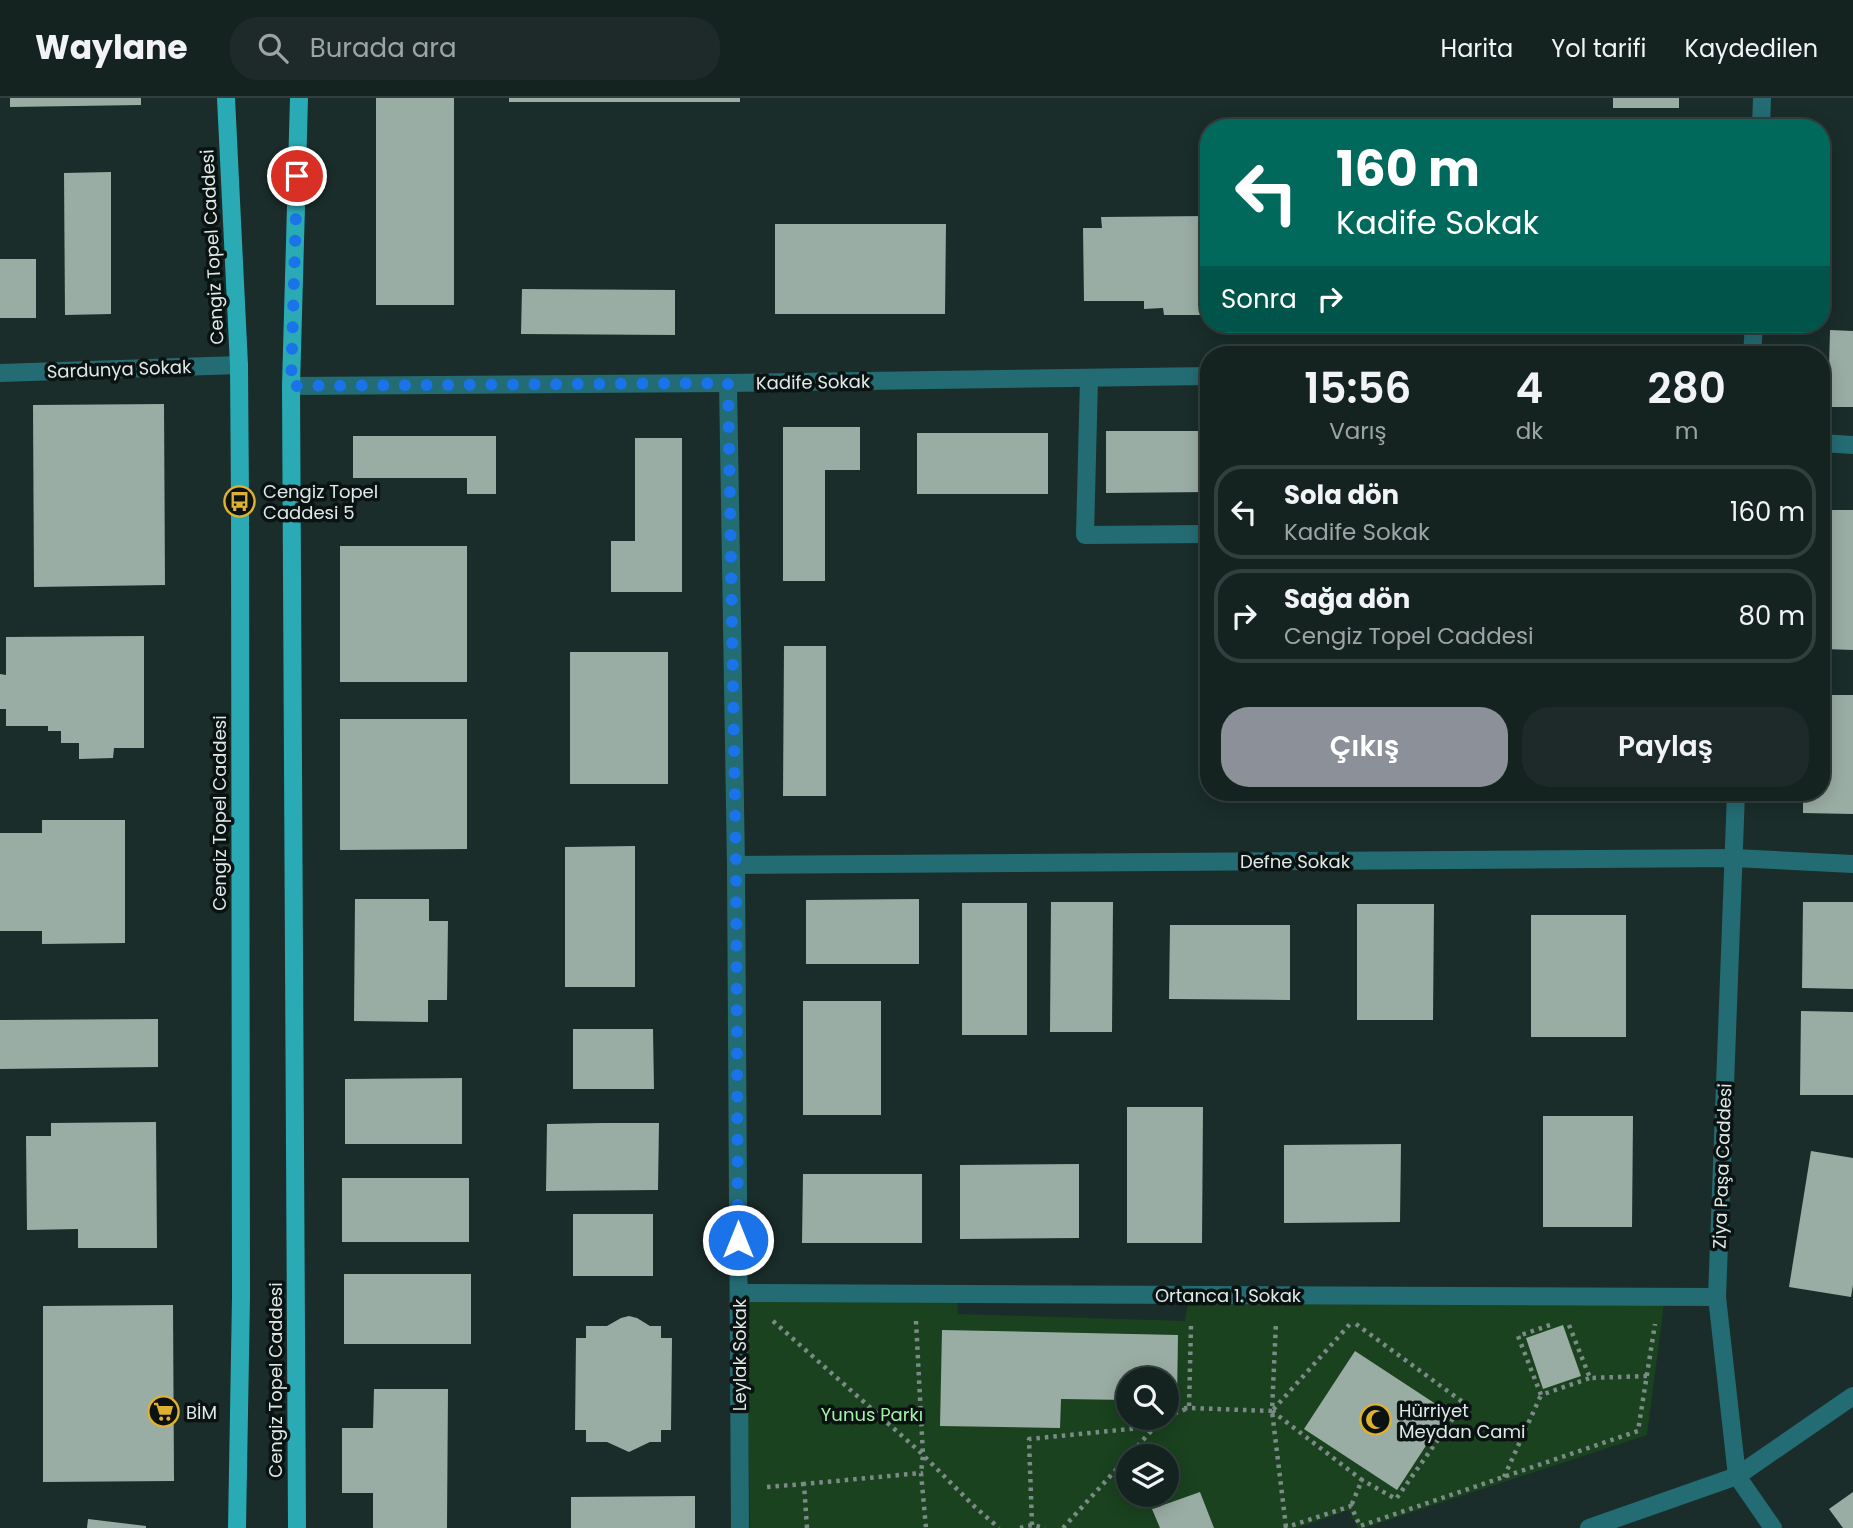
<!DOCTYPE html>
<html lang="tr">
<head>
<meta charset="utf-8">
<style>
  body { margin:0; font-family:Poppins,sans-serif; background:#1d2a29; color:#f1f3f6; height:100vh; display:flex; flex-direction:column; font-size:26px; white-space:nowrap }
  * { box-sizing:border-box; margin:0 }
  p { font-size:23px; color:#9da4a5 }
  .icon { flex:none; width:38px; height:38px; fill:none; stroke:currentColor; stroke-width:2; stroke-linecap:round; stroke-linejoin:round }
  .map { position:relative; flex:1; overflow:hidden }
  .drawer { position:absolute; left:1200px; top:248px; width:630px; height:455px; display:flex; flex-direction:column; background:#142220; border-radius:28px; box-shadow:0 4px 18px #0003,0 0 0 2px #333f3e }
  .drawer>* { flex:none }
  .hud { position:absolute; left:1200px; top:21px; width:630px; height:214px; border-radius:28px; box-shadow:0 4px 18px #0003,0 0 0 2px #333f3e; background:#00695c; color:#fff; overflow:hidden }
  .buttons { position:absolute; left:1116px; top:1269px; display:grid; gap:14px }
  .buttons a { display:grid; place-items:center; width:63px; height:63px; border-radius:50%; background:#142220; box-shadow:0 4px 18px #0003,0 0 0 2px #333f3e; font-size:35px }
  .pin { position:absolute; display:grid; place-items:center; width:60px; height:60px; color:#fff; margin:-30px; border:4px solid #fff; border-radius:50%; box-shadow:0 2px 7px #0007 }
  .me { position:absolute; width:77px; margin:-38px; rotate:0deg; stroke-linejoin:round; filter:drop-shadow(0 0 5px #0008) }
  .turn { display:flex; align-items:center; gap:24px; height:147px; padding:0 21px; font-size:32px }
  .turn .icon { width:91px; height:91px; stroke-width:2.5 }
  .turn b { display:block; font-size:49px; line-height:60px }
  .then { display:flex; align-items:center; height:66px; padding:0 21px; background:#0003; gap:14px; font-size:26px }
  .eta { display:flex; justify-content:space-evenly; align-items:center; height:119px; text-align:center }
  .eta b { font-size:42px; font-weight:600; line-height:49px }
  .action { display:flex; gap:14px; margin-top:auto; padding:14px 21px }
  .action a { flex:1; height:80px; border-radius:28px; background:#8c9099; color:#fff; font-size:28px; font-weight:600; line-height:80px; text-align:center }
  .action a+a { background:#1d2a29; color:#f1f3f6 }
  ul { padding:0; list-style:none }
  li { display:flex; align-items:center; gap:21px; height:94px; margin:0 14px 10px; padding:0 7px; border:4px solid #333f3e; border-radius:28px }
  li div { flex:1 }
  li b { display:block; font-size:26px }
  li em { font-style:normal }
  header { display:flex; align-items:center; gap:42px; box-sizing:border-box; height:98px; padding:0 35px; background:#142220; border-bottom:2px solid #333f3e }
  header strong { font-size:33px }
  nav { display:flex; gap:38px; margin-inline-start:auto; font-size:24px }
  .search { width:490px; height:63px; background:#1d2a29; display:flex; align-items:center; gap:18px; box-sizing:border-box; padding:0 24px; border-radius:28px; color:#9da4a5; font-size:26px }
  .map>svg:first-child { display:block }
  .green { fill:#1a421f; fill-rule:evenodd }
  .building { fill:#9aada4 }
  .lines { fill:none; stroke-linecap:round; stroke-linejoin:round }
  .path { stroke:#7c8b88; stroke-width:4.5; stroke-dasharray:3.5 5; stroke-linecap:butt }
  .street { stroke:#246c73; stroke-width:18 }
  .primary { stroke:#2aaab5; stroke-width:18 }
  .route { stroke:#1a73e8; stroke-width:12; stroke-dasharray:0 21.6 }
  .labels { text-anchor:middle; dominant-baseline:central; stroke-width:7; stroke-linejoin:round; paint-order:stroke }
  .street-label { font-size:18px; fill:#dfeae8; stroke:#0b1312 }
  .poi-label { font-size:18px; fill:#dfeae8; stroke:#0b1312; text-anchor:start }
  .park-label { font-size:18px; fill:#a4f2a8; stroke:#0b1312 }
</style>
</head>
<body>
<header>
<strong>Waylane</strong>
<div class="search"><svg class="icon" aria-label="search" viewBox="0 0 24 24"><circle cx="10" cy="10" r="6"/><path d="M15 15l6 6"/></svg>Burada ara</div>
<nav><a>Harita</a><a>Yol tarifi</a><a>Kaydedilen</a></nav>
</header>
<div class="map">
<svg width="1853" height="1430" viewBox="0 0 1853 1430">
  <rect width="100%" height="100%" fill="#1a2d2a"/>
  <path class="green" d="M957 1199 958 1216 1185 1223 1189 1200 1664 1206 1647 1337 1364 1430H1358L1349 1412 1297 1430H750L746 1202ZM1129 1281H1167V1320H1129ZM1129 1358H1167V1396H1129Z"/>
  <g class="building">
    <path d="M10 0H141V7L10 9Z"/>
    <rect x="376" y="0" width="78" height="207"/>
    <rect x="509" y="0" width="231" height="4"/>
    <rect x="1613" y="0" width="66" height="10"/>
    <path d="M111 74V216L65 217 64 75Z"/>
    <path d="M1209 118V210H1201V217H1164L1163 210 1144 211V203H1084L1083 130H1102L1101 119Z"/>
    <path d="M775 126H946L945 216H775Z"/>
    <rect x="0" y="161" width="36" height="59"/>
    <path d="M522 191 675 192V237L521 236Z"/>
    <path d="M1830 232 1853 233V309H1828Z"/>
    <path d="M164 306 165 487 34 489 33 307Z"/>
    <path d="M783 329H860V372H825V483H783Z"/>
    <path d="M1106 333H1209V394L1106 395Z"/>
    <rect x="917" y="335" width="131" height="61"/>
    <path d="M353 338H496V396H467V380H353Z"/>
    <path d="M635 340H682V494H611V443H635Z"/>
    <path d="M1827 412H1853V552L1824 551Z"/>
    <rect x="340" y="448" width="127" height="136"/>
    <path d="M144 538V650H114L113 660 79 661V645H61V633H48V628H6V611H0V576L6 577V539Z"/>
    <path d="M784 548H826V698H783Z"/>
    <rect x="570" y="554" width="98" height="132"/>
    <path d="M1822 597H1853V716L1803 715V695H1822Z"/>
    <path d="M340 621H467V751L340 752Z"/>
    <path d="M42 722H125V845L42 846V833H0V735H42Z"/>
    <path d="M635 748V889H565V749Z"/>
    <path d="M355 801H429V823H448L447 902H428V924L354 923Z"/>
    <path d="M919 801V866H806V802Z"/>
    <path d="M1051 804H1113L1112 934H1050Z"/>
    <path d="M1803 804H1853V891L1802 890Z"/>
    <rect x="962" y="805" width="65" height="132"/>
    <path d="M1357 806H1434L1433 922H1357Z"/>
    <rect x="1531" y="817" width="95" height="122"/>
    <path d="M1170 827H1290V902L1169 901Z"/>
    <rect x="803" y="903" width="78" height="114"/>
    <path d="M1801 913 1853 914V997H1800Z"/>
    <path d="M158 921V969L0 971V922Z"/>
    <path d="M573 931H653L654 991H573Z"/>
    <path d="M462 980V1046H345V981Z"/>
    <path d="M1127 1009H1203L1202 1145H1127Z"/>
    <path d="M1543 1018H1633L1632 1129H1543Z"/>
    <path d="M156 1024 157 1150H78V1131L27 1132 26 1038H51V1025Z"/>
    <path d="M603 1025H659L658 1092 546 1093 547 1026Z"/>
    <path d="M1401 1046 1400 1124 1284 1125V1047Z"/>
    <path d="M1811 1053 1853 1060V1187L1851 1199 1789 1189Z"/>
    <path d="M1079 1066V1140L960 1141V1067Z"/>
    <path d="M803 1076H922V1145H802Z"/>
    <rect x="342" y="1080" width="127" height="64"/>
    <rect x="573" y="1116" width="80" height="62"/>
    <rect x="344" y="1176" width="127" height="70"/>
    <path d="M173 1207 174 1383 43 1384V1208Z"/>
    <path d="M629 1218 637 1220 650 1228H661V1240H672L671 1332H661V1344H650L629 1354 607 1344H586V1332H575L576 1240H586V1228H607L621 1220Z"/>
    <path d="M1563 1227 1581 1278 1543 1291 1526 1240Z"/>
    <path d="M942 1232 1178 1237 1177 1303H1167V1281H1129V1302L1061 1301 1060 1330 940 1328Z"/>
    <path d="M1355 1253 1448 1314 1397 1392 1304 1331Z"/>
    <path d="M374 1291H448L447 1430H373V1395H342V1330H373Z"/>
    <path d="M1200 1394 1214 1430H1160L1152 1411Z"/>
    <path d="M1853 1394V1430H1843L1829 1411Z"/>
    <path d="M695 1398V1430H571V1399Z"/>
    <path d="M88 1421 146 1428V1430H87Z"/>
  </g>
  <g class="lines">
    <g class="path">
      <path d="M773 1223 919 1353 975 1409 999 1430"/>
      <path d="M916 1223 923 1357 921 1375"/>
      <path d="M1356 1226 1464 1305 1396 1401 1362 1382"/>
      <path d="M1550 1227 1518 1238 1541 1297 1590 1280"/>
      <path d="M1569 1227 1590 1280 1647 1278"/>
      <path d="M1191 1228 1189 1310 1272 1313 1276 1224"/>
      <path d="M1167 1311 1189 1310 1167 1318"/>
      <path d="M1272 1313 1362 1382 1351 1408"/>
      <path d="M1504 1379 1541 1297"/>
      <path d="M767 1389 804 1386"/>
      <path d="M1032 1427 1029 1341 1140 1330 1141 1320"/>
      <path d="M1286 1429 1272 1313 1350 1226"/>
      <path d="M807 1430 804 1386 921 1375 926 1430"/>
      <path d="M1020 1430 1032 1427 1045 1430"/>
      <path d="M1063 1430 1163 1320"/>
      <path d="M1284 1430 1351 1408 1360 1428 1638 1333 1655 1226"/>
    </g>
    <g class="street">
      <path d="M1761 30 1762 0"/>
      <path d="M1752 257 1754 226"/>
      <path d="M0 275 239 267"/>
      <path d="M1089 281 1085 437 1209 436"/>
      <path d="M728 285 736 767 740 1430"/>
      <path d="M291 288 728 285 1209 278"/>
      <path d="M1822 345 1853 347"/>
      <path d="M1736 695 1717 1199 1737 1378 1773 1430"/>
      <path d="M736 767 1734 760 1853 766"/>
      <path d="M739 1195 1717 1199"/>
      <path d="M1589 1430 1737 1378 1853 1298"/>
    </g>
    <g class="primary">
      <path d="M226 0 239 267 240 403 241 1199 237 1430"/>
      <path d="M297 1430 291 288 299 0"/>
    </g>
  </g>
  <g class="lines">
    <path class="route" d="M297 78 291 288 728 285 736 767 738 1142"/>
  </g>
  <defs>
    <symbol id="bus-ring" viewBox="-11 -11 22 22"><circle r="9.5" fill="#0b1312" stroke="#deb133" stroke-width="1.5"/><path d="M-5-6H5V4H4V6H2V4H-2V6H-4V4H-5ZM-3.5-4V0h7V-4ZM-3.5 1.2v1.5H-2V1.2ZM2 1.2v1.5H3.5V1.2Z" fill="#deb133"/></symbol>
    <symbol id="supermarket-ring" viewBox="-11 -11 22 22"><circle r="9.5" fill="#0b1312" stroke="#deb133" stroke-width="1.5"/><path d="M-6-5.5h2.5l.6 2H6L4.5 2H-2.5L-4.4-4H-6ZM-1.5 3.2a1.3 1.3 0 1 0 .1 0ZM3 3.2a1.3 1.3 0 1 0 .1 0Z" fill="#deb133"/></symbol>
    <symbol id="mosque-ring" viewBox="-11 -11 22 22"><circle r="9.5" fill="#0b1312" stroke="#deb133" stroke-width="1.5"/><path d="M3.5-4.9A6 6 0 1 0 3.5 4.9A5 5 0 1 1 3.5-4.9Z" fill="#deb133"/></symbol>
  </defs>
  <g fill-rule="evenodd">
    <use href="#bus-ring" x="222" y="386" width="35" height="35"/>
    <use href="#supermarket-ring" x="146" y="1296" width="35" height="35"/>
    <use href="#mosque-ring" x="1358" y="1304" width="35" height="35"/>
  </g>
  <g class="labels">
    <g class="street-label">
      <text transform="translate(212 149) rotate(-93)">Cengiz Topel Caddesi</text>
      <text transform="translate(119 271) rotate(-2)">Sardunya Sokak</text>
      <text transform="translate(813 284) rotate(-1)">Kadife Sokak</text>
      <text transform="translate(219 715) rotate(-90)">Cengiz Topel Caddesi</text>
      <text x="1295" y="763">Defne Sokak</text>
      <text transform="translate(1722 1068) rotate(-88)">Ziya Paşa Caddesi</text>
      <text x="1228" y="1197">Ortanca 1. Sokak</text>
      <text transform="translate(739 1257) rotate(-90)">Leylak Sokak</text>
      <text transform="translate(275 1282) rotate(-90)">Cengiz Topel Caddesi</text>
    </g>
    <g class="poi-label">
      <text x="263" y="393">Cengiz Topel<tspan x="263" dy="21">Caddesi 5</tspan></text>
      <text x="1399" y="1312">Hürriyet<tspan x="1399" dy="21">Meydan Cami</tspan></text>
      <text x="186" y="1314">BİM</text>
    </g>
    <g class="park-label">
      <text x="872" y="1316">Yunus Parkı</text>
    </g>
  </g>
</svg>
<div class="buttons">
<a><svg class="icon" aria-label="search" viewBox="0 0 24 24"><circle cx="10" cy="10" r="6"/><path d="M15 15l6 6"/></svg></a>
<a><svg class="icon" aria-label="layers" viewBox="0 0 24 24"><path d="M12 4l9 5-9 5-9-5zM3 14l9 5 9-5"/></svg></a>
</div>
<div class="pin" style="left:297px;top:78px;background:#d93025"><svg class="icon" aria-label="arrive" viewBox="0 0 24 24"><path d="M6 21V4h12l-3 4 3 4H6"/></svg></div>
<svg class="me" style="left:738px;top:1142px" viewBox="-20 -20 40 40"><circle r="17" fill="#1a73e8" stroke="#fff" stroke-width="3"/><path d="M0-11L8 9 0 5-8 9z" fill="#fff"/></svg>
<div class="hud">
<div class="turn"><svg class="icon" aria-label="left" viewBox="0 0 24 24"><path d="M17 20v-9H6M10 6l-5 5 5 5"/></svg><div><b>160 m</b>Kadife Sokak</div></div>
<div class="then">Sonra<svg class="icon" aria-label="right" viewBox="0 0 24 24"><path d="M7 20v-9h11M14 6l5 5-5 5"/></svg></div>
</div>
<section class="drawer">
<div class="eta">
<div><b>15:56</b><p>Varış</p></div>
<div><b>4</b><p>dk</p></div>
<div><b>280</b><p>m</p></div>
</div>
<ul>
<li><svg class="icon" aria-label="left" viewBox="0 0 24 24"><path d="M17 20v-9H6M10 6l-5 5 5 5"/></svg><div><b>Sola dön</b><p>Kadife Sokak</p></div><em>160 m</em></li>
<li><svg class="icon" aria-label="right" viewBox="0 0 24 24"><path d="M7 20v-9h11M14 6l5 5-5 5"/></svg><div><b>Sağa dön</b><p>Cengiz Topel Caddesi</p></div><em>80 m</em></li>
</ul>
<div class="action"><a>Çıkış</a><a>Paylaş</a></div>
</section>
</div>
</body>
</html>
